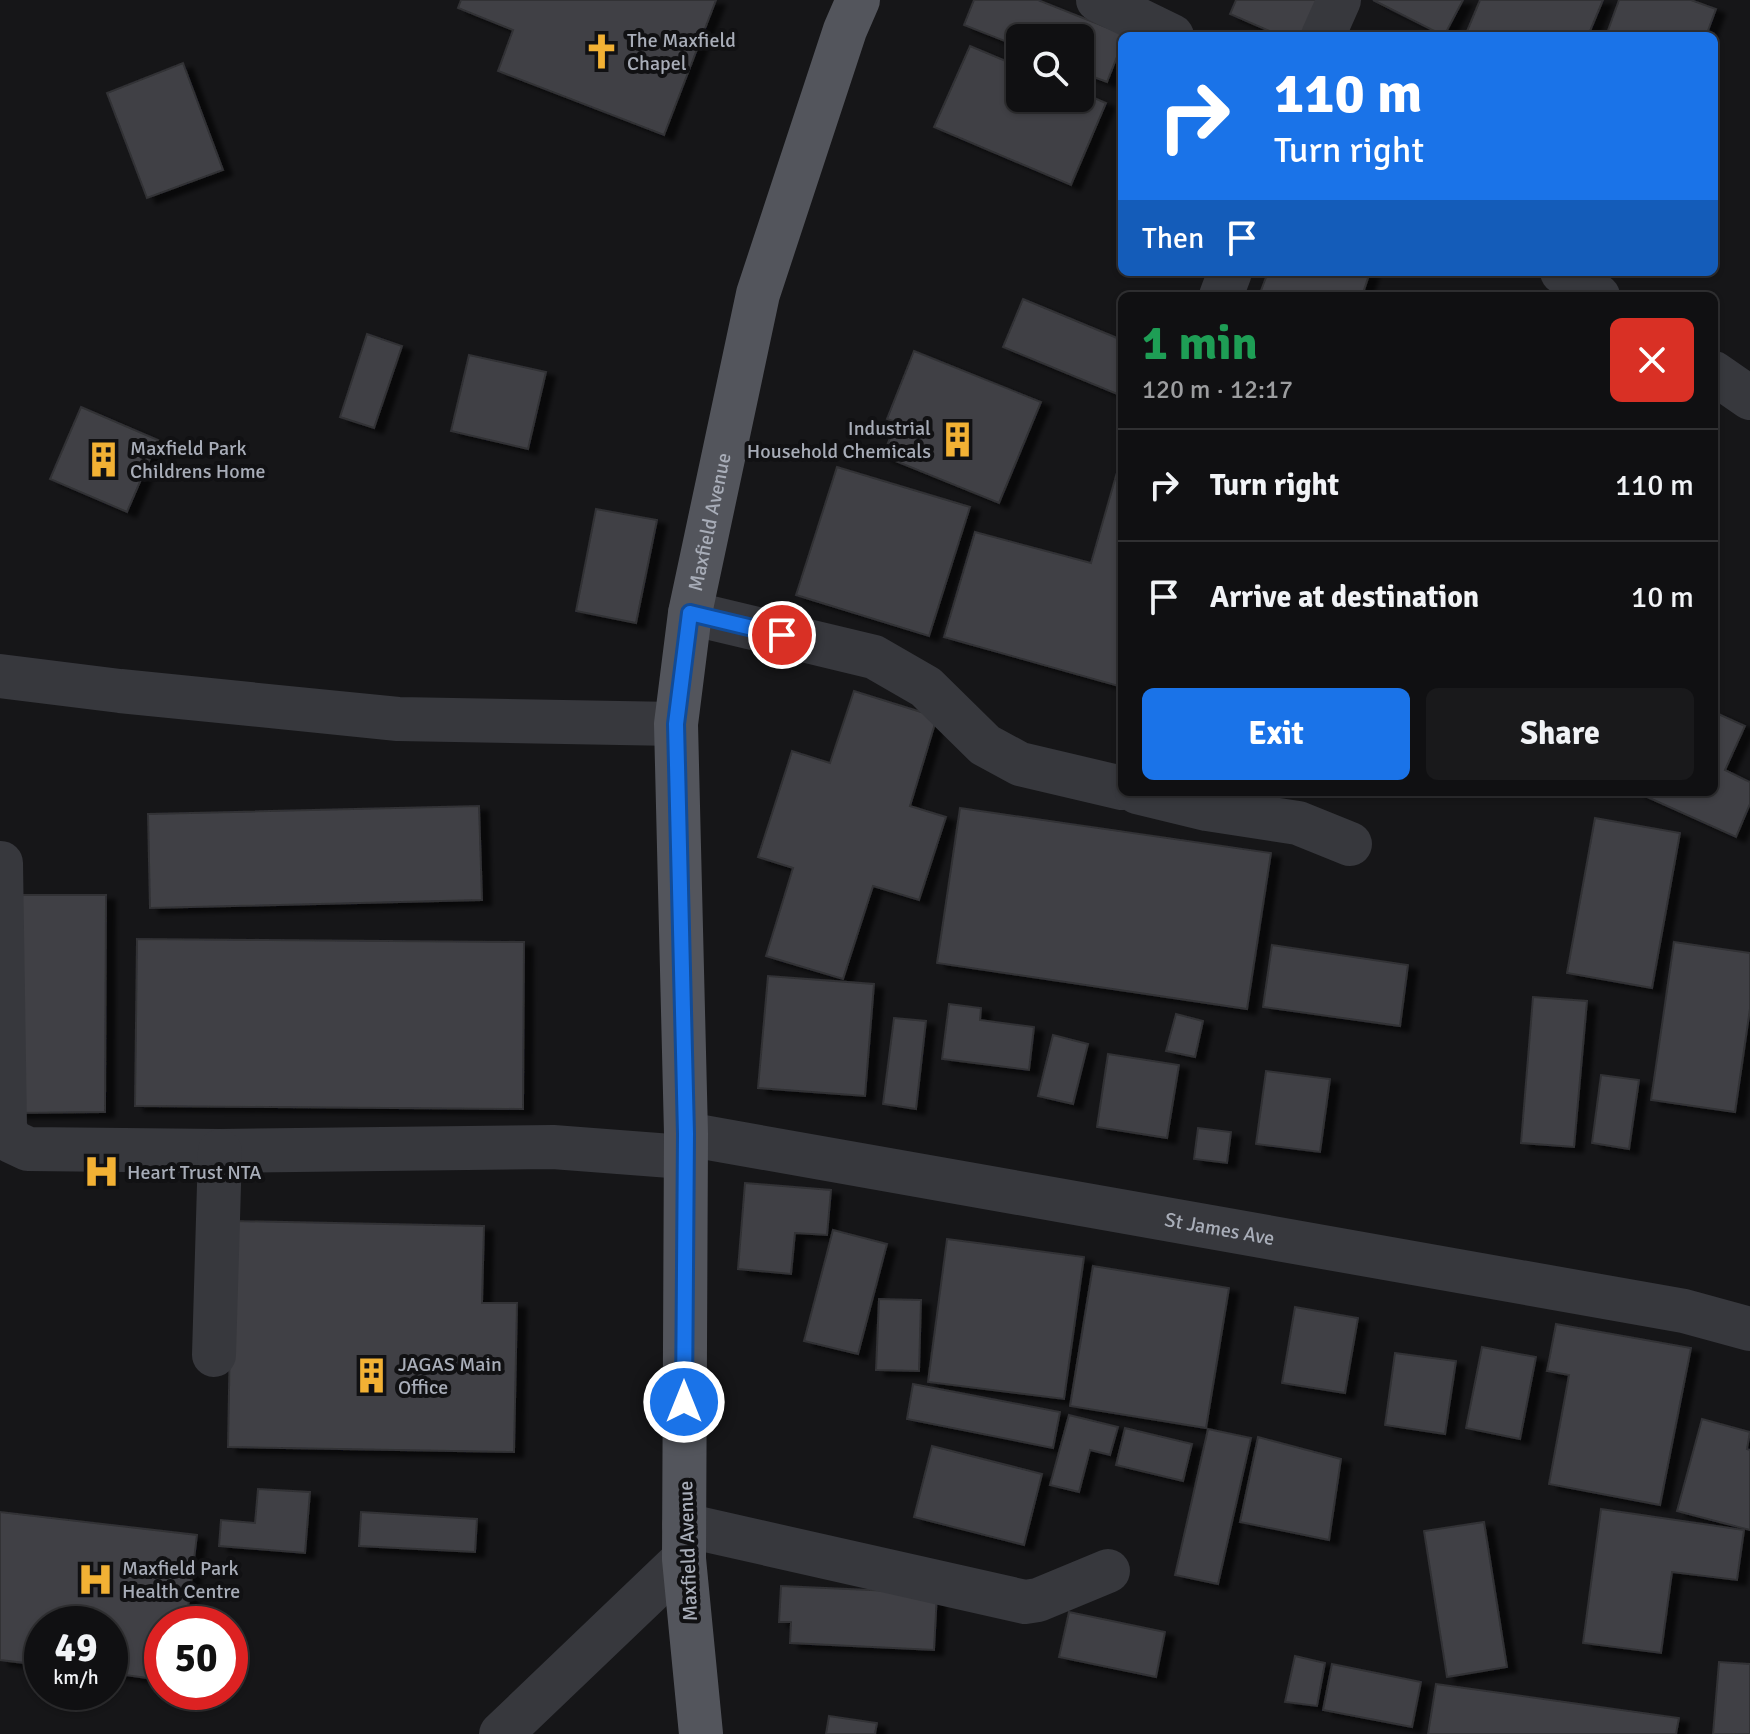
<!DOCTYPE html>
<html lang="en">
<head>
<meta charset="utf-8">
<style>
  body { margin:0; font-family:Signika,sans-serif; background:#19191b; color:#f1f3f6; height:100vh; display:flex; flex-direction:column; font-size:30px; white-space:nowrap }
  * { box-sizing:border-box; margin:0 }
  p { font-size:26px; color:#9c9d9f }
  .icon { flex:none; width:44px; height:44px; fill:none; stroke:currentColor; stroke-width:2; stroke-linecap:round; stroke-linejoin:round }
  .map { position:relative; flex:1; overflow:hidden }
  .sheet { position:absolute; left:1118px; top:292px; width:600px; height:504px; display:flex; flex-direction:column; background:#101012; border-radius:12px; box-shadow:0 2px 6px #0004,0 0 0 2px #303032 }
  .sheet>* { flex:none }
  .guide { position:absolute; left:1118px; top:32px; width:600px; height:244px; border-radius:12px; box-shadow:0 2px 6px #0004,0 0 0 2px #303032; background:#1a73e8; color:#fff; overflow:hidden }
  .buttons { position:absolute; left:1006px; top:24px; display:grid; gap:16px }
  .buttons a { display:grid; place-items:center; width:88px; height:88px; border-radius:12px; background:#101012; box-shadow:0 2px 6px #0004,0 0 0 2px #303032; font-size:40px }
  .speed { position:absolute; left:24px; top:1606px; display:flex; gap:16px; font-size:40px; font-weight:700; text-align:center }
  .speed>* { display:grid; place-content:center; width:104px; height:104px; border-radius:50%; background:#101012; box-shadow:0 2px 6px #0004,0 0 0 2px #303032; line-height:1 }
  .speed small { font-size:20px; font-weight:400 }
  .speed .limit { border:12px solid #d22; background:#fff; color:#111 }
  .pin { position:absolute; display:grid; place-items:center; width:68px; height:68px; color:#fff; margin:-34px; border:4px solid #fff; border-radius:50%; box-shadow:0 2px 8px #0007 }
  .me { position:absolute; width:88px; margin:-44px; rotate:0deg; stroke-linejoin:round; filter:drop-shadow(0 0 6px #0008) }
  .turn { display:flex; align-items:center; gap:28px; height:168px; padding:0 24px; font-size:36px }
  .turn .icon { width:104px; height:104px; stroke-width:2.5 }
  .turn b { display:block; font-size:56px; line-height:68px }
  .then { display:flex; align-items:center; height:76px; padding:0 24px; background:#0003; gap:16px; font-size:30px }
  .round { display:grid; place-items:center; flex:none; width:84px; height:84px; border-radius:12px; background:#19191b }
  .head { display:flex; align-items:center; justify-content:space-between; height:136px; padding:0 24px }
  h1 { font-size:48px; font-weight:800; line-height:60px; color:#1e9e55 }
  .action { display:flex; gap:16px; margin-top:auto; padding:16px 24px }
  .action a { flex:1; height:92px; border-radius:12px; background:#1a73e8; color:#fff; font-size:32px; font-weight:800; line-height:92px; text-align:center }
  .action a+a { background:#19191b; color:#f1f3f6 }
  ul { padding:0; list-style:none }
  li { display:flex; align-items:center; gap:24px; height:112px; padding:0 24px; border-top:2px solid #303032 }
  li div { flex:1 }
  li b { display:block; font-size:30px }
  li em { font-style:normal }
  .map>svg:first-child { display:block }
  .building { fill:#404145; stroke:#303034; stroke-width:2; filter:url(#shadow) }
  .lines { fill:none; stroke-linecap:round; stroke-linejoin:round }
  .minor { stroke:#37383d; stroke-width:44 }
  .major { stroke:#53555c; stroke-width:44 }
  .route-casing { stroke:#114b97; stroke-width:20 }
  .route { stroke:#1a73e8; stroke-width:14 }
  .labels { text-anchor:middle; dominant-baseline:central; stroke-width:8; stroke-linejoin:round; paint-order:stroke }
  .poi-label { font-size:20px; fill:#a8adb8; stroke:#111113; text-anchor:start }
  .street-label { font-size:20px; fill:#a8adb8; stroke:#111113 }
</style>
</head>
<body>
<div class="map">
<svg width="1750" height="1734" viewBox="0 0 1750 1734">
  <defs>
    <filter id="shadow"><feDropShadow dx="9" dy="5" stdDeviation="2" flood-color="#0009"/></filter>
  </defs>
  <rect width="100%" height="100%" fill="#161618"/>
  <g class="building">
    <path d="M461 0H716L664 135 498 71 513 30 458 8Z"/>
    <path d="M974 0H1038L1126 35 1122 36V44L1107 82 1080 72V38H1020V47L964 25Z"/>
    <path d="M1236 0H1330L1314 36H1281L1230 14Z"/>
    <path d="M1373 0H1463L1444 36Z"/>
    <path d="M1480 0H1603L1588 36H1465Z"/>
    <path d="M1619 0H1691L1716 9 1706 36H1606Z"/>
    <path d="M970 46 1020 67V98H1080V92L1106 103 1071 185 934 127Z"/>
    <path d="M183 63 223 170 147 198 107 93Z"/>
    <path d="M1268 272H1370L1362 296H1259Z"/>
    <path d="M1023 299 1122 340V396L1003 347Z"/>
    <path d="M367 334 402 346 374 428 340 417Z"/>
    <path d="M914 351 1041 402 999 503 883 456 896 422 887 419Z"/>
    <path d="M469 355 546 372 528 449 451 431Z"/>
    <path d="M81 407 158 440 127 512 50 479Z"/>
    <path d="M1122 455V687L944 637 975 532 1091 563Z"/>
    <path d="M837 467 970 507 929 636 796 595Z"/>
    <path d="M596 509 657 520 636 623 576 611Z"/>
    <path d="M854 691 937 717 910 806 946 817 919 900 873 886 843 979 766 956 793 868 758 857 792 751 830 763Z"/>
    <path d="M1714 712 1745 726 1725 770 1750 782V804L1736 837 1636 792H1714Z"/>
    <path d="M479 806 482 900 150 908 148 814Z"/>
    <path d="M960 808 1271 853 1247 1009 937 963Z"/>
    <path d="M1595 818 1680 833 1652 988 1567 973Z"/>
    <path d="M17 895H106L105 1112 16 1113Z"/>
    <path d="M137 939 524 942 523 1109 135 1106Z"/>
    <path d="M1674 942 1750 953V1009L1735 1112 1651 1100Z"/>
    <path d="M1272 945 1408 965 1400 1026 1263 1007Z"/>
    <path d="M768 976 874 984 865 1096 758 1088Z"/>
    <path d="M1533 997 1587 1001 1574 1147 1521 1143Z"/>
    <path d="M949 1004 981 1008 980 1020 1034 1027 1029 1070 942 1059Z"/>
    <path d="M1176 1014 1203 1021 1195 1057 1166 1051Z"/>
    <path d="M894 1018 926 1021 916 1109 883 1104Z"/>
    <path d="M1053 1035 1088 1044 1073 1104 1038 1096Z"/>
    <path d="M1108 1054 1179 1065 1167 1138 1097 1127Z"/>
    <path d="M1266 1071 1330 1079 1320 1152 1256 1144Z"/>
    <path d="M1601 1075 1639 1080 1629 1149 1592 1143Z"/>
    <path d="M1198 1128 1231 1132 1227 1163 1194 1159Z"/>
    <path d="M745 1183 831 1190 827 1235 795 1233 791 1274 738 1269Z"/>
    <path d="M232 1221 484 1226 482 1303H517L514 1452 228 1447Z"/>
    <path d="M833 1230 887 1244 858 1354 804 1341Z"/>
    <path d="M947 1239 1084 1257 1064 1399 928 1382Z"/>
    <path d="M1093 1266 1229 1288 1206 1428 1070 1406Z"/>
    <path d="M879 1299 921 1300 919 1371 876 1370Z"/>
    <path d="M1295 1307 1358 1318 1345 1393 1282 1383Z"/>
    <path d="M1556 1324 1691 1348 1660 1505 1549 1484 1569 1375 1547 1371Z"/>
    <path d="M1482 1347 1536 1357 1520 1439 1466 1428Z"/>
    <path d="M1395 1353 1456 1361 1445 1434 1385 1425Z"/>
    <path d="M913 1384 1060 1412 1053 1448 907 1419Z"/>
    <path d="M1069 1415 1118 1427 1110 1455 1090 1450 1079 1492 1050 1485Z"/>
    <path d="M1702 1419 1750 1432 1747 1449 1750 1450V1530L1677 1511Z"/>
    <path d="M1125 1428 1192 1444 1183 1481 1116 1465Z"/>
    <path d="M1208 1429 1251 1438 1218 1584 1175 1575Z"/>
    <path d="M1258 1437 1341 1459 1329 1540 1240 1522Z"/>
    <path d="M932 1446 1042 1474 1024 1545 914 1517Z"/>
    <path d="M258 1489 310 1492 305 1553 219 1546 221 1520 255 1523Z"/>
    <path d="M1601 1509 1744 1530 1737 1580 1672 1572 1661 1653 1583 1643Z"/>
    <path d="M0 1512 197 1535 186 1624H162V1680L110 1673V1624H42V1665L0 1660Z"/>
    <path d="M361 1512 477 1519 475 1552 359 1546Z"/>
    <path d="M1484 1522 1507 1667 1447 1677 1424 1531Z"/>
    <path d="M781 1586 937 1593 934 1650 790 1643 791 1622H779Z"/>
    <path d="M1069 1612 1165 1632 1156 1677 1059 1657Z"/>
    <path d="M1295 1656 1325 1663 1317 1706 1285 1702Z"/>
    <path d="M1719 1662 1750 1664V1734H1713Z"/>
    <path d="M1332 1664 1421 1682 1412 1727 1323 1710Z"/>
    <path d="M1436 1684 1679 1718 1676 1734H1428Z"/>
    <path d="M829 1716 877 1723 875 1734H826Z"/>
  </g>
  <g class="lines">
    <g class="minor">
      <path d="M1098 0 1172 36"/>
      <path d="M1323 36 1339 0"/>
      <path d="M1562 272 1598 296"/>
      <path d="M1221 296 1230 272"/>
      <path d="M1714 373 1750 398"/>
      <path d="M690 613 874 657 926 687 985 745 1020 764 1122 788"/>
      <path d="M0 676 120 691 398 719 676 724"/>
      <path d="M1137 792 1207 809 1298 823 1350 844"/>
      <path d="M1 863 5 1128 11 1141 28 1149 220 1151 553 1147 684 1157"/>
      <path id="s1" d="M686 1134 1684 1311 1750 1329"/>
      <path d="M214 1355 220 1151"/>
      <path d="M684 1525 1025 1602 1038 1600 1108 1571"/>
      <path d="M501 1734 684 1559"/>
    </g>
    <path class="major" id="s2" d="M701 1734 684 1559 686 1134 676 724 690 613 758 294 845 30 858 0"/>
  </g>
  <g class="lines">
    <defs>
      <path id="route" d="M684 1402 686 1134 676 724 690 613 782 635"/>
    </defs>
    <use href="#route" class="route-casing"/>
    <use href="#route" class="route"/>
  </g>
  <defs>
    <symbol id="church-bare" viewBox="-9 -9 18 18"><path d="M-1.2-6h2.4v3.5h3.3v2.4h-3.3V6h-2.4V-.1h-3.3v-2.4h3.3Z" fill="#f2b134" stroke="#111113" stroke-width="2.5" paint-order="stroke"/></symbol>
    <symbol id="building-bare" viewBox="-9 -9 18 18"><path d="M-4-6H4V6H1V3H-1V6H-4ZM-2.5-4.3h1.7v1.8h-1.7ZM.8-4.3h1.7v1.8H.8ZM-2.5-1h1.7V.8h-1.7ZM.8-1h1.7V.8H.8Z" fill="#f2b134" stroke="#111113" stroke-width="2.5" paint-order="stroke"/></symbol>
    <symbol id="hospital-bare" viewBox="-9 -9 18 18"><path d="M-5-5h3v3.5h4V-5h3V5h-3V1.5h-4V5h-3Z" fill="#f2b134" stroke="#111113" stroke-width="2.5" paint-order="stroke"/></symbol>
  </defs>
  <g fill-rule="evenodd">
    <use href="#church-bare" x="576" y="26" width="51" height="51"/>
    <use href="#building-bare" x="932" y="414" width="51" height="51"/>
    <use href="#building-bare" x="78" y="434" width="51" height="51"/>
    <use href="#hospital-bare" x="76" y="1146" width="51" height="51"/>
    <use href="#building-bare" x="346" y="1350" width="51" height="51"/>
    <use href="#hospital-bare" x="70" y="1554" width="51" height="51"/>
  </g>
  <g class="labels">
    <g class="poi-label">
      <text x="627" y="40">The Maxfield<tspan x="627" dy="23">Chapel</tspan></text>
      <text x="931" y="428" text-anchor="end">Industrial<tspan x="931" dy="23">Household Chemicals</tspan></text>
      <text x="130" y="448">Maxfield Park<tspan x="130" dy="23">Childrens Home</tspan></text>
      <text x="127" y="1172">Heart Trust NTA</text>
      <text x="398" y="1364">JAGAS Main<tspan x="398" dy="23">Office</tspan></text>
      <text x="122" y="1568">Maxfield Park<tspan x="122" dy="23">Health Centre</tspan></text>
    </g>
    <g class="street-label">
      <text stroke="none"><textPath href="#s2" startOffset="1216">Maxfield Avenue</textPath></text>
      <text stroke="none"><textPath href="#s1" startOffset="542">St James Ave</textPath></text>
      <text transform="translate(688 1551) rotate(-92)">Maxfield Avenue</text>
    </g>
  </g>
</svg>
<div class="buttons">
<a><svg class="icon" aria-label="search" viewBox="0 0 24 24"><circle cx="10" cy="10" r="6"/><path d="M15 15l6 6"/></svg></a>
</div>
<div class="speed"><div>49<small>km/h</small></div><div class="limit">50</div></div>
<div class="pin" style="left:782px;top:635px;background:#d93025"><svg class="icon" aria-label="arrive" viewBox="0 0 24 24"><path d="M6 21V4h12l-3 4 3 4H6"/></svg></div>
<svg class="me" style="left:684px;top:1402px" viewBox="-20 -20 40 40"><circle r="17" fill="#1a73e8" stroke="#fff" stroke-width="3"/><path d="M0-11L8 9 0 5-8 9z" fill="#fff"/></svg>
<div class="guide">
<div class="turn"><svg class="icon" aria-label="right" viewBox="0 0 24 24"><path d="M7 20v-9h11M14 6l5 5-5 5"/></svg><div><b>110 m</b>Turn right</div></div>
<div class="then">Then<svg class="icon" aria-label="arrive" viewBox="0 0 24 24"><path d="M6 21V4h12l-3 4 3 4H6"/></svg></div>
</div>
<section class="sheet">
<div class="head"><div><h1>1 min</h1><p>120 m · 12:17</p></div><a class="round" style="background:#d93025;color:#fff"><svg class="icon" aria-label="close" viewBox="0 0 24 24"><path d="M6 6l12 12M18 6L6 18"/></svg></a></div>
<ul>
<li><svg class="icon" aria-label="right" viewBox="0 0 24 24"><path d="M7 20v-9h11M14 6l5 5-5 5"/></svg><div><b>Turn right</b></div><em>110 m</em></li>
<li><svg class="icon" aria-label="arrive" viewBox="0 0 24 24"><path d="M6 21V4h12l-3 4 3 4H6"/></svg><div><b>Arrive at destination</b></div><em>10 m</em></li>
</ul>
<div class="action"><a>Exit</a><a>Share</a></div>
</section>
</div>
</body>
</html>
